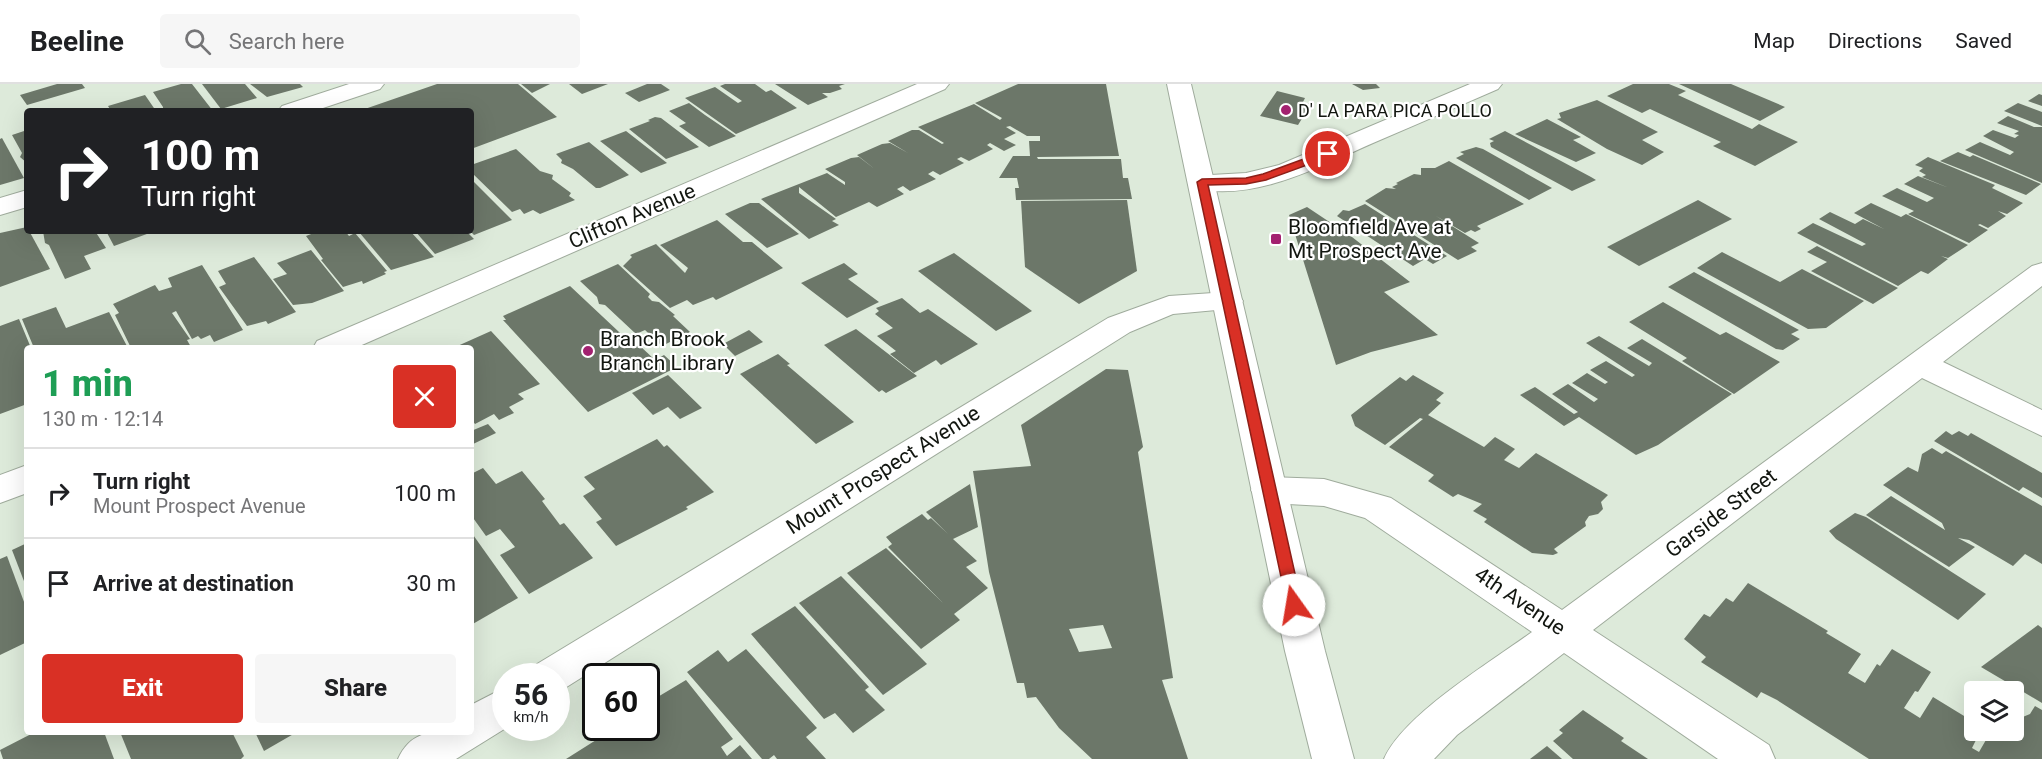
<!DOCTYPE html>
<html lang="en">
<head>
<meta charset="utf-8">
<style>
  body { margin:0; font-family:Roboto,sans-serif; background:#f6f6f6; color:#202124; height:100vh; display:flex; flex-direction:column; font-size:22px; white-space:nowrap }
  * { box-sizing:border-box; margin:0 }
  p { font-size:20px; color:#757577 }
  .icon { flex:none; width:33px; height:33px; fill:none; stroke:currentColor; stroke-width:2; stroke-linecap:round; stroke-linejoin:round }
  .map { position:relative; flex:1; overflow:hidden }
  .sheet { position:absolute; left:24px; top:261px; width:450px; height:390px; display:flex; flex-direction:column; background:#fff; border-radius:6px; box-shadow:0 6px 24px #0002 }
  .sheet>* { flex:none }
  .banner { position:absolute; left:24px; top:24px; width:450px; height:126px; border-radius:6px; box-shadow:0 6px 24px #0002; background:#202124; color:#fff; overflow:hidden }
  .tools { position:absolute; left:1964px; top:597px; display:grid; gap:12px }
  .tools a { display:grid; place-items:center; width:60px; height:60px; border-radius:6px; background:#fff; box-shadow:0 6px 24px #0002; font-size:30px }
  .speed { position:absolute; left:492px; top:579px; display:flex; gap:12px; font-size:30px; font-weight:700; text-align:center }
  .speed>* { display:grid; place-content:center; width:78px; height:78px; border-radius:50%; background:#fff; box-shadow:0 6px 24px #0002; line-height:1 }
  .speed small { font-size:15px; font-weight:400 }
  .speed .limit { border:3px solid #111; border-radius:9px; background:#fff; color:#111 }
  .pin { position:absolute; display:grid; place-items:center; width:51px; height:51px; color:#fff; margin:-26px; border:3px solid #fff; border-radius:50%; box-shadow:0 2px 6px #0007 }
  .me { position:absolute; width:66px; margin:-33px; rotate:347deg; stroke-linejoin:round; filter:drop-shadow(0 0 4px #0008) }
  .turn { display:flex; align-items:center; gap:21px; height:126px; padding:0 18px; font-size:27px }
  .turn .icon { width:78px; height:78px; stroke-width:2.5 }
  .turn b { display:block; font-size:42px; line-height:51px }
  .round { display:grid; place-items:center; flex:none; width:63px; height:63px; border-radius:6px; background:#f6f6f6 }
  .summary { display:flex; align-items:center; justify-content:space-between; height:102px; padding:0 18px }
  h1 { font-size:36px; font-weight:800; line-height:45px; color:#1e9e55 }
  .primary-button { display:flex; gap:12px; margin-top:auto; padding:12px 18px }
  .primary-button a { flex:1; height:69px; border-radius:6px; background:#d93025; color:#fff; font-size:24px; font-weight:800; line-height:69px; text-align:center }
  .primary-button a+a { background:#f6f6f6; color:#202124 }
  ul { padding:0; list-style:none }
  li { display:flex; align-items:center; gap:18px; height:90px; padding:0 18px; border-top:2px solid #e0e0e0 }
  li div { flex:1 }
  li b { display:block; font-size:22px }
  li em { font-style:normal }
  header { display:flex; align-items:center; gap:36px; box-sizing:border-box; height:84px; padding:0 30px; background:#fff; border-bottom:2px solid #e0e0e0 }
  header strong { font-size:28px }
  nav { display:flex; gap:33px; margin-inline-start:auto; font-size:21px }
  .search { width:420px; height:54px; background:#f6f6f6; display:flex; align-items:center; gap:15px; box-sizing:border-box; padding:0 21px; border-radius:6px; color:#757577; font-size:22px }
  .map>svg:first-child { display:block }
  .building { fill:#6c7769; fill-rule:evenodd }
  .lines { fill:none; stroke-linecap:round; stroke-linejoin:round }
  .street-casing { stroke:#9fab9c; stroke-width:2 }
  .secondary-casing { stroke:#9fab9c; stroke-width:2 }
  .primary-casing { stroke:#9fab9c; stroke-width:2 }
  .street { fill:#fff; fill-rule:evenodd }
  .secondary { fill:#fff; fill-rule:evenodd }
  .primary { fill:#fff; fill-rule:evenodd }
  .route { fill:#d93025; stroke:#8d1f18; stroke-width:1.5 }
  .poi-dot { fill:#a32170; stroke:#fff; stroke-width:2 }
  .labels { text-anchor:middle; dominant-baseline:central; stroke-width:4.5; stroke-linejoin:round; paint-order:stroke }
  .far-poi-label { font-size:18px; fill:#121610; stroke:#fff; text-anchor:start }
  .street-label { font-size:21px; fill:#121610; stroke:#fff }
  .poi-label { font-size:21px; fill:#121610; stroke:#fff; text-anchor:start }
</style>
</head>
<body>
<header>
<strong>Beeline</strong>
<div class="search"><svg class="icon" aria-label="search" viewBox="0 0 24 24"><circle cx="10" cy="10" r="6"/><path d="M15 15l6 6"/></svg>Search here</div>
<nav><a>Map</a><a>Directions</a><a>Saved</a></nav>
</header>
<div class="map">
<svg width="2042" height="675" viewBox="0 0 2042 675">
  <rect width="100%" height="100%" fill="#ddeada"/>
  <g class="building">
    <path d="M57 0H82L85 4 27 21 20 11Z"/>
    <path d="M181 0H192L213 27H163V23L153 8Z"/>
    <path d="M202 0H245L257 14 221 25Z"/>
    <path d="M250 0H300L303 3 267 13Z"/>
    <path d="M437 0H518L557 33 471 65V27H359Z"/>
    <path d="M521 0H550L532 9Z"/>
    <path d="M569 0H608L582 10Z"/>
    <path d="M647 0H661L670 6 639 18 625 9Z"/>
    <path d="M725 0H755L766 8 771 6 797 24 736 50 685 14 715 3 738 19 742 17 720 2Z"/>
    <path d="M775 0H845L839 2 842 5 830 9H822L828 13 808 21Z"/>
    <path d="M1018 0H1106L1119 72 1037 73 1038 75H1121L1123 94H1128L1132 115 1016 116 1015 104H1019L1017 94H999L1013 72H1030L1029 57H1040V52H1027L1010 42 1006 43 1016 49 1004 55 1016 61 1004 67 990 59 987 61 993 65 969 77 961 73 957 75 964 79 940 91 933 87 928 90 936 95 910 107 903 102 897 105 904 110 877 123 869 118 836 133 799 103V109L836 135 832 137 839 141 809 155 761 115 827 89 845 101V98L825 85 851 74 859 73 876 86 857 71 882 60 890 59 908 69 888 57 912 46H919L942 60 944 59 918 43 974 20 1000 36 1002 34 975 19Z"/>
    <path d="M1352 0H1376L1380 4 1363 6Z"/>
    <path d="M1633 0H1669L1686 7 1678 11 1752 45 1759 40 1798 58 1755 82 1713 62 1721 58 1650 25 1642 29 1607 12Z"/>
    <path d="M1679 0H1731L1785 23 1760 37Z"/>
    <path d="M1277 7 1305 14 1303 18 1311 20 1298 41 1260 32Z"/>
    <path d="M2039 10 2042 11V22L2028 17Z"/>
    <path d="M145 11 156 27H111L108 22Z"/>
    <path d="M1597 16 1658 48 1642 56 1664 68 1642 81 1607 65 1557 35 1561 34 1559 29Z"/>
    <path d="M689 19 705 31 736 52 709 63 679 42 686 39 669 27Z"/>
    <path d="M2018 19 2042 28V42L2004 27Z"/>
    <path d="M2008 32 2034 43H2042V99L1965 66 1980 58 2010 71 2014 68 1983 52 1993 46 2015 54 2019 51 2014 50 2019 47 1997 39Z"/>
    <path d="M655 33 661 34 699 63 666 75 629 45 650 37 648 36Z"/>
    <path d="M1547 35 1581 53 1573 56 1596 69 1576 78 1515 50Z"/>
    <path d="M27 46V79L20 73 22 69 12 51Z"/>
    <path d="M626 47 667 79 641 89 600 57Z"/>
    <path d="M1505 47 1591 93 1596 96 1572 107 1491 63 1490 59 1494 57 1489 55Z"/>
    <path d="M2 54 24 94 0 101V55Z"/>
    <path d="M589 58 629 91 600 104H596L573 85 561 79 562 76 556 70Z"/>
    <path d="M1476 63 1483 65 1552 104 1529 116 1456 74 1464 70 1460 68Z"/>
    <path d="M516 65 540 87 553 91 552 95 571 109 569 112 575 116 540 130 533 126 524 130 520 125 512 128 471 88V81Z"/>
    <path d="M1958 68 1970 73 1973 71 2041 100 2026 111 1940 77Z"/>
    <path d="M1928 73 1995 101 1992 104 2023 119 2007 130 1998 127 2006 132 1988 144 1980 140 1978 141 1988 146 1969 159 1908 130 1914 127 1882 112 1897 104 1927 118 1934 114 1904 100 1918 92 1949 104 1922 93 1926 91 1919 87 1923 84 1915 81Z"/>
    <path d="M1449 77 1524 120 1477 142 1481 145 1475 148 1471 146 1465 149 1436 132 1479 159 1471 163 1477 167 1458 176 1365 117 1386 104 1396 105 1392 103 1398 100 1396 99 1414 90 1421 91V84H1435Z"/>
    <path d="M474 98 512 136 474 151 471 148V99Z"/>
    <path d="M1127 116 1137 187 1079 220 1025 183 1021 117Z"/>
    <path d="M1698 116 1732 135 1639 182 1607 163Z"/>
    <path d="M750 119H759L799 150 767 164 725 130Z"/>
    <path d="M1871 119 1901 133 1906 130 1968 161 1948 174 1941 172 1948 175 1928 190 1921 187 1898 202 1797 149 1813 139 1862 162 1866 160 1819 135 1830 128 1855 140 1863 135 1884 145 1854 129Z"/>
    <path d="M1365 120 1447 172 1433 180 1425 175 1413 182 1337 132 1343 126 1349 127Z"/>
    <path d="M1307 123 1352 153 1410 198 1384 208 1438 251 1371 268 1336 281 1289 131Z"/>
    <path d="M717 136 743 158H752L783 184 716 216 713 213 693 221 687 216 670 224 623 182 632 173 630 171 656 160 685 189 688 184 660 161Z"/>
    <path d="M27 143 50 185 0 203V149Z"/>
    <path d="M43 147H95L106 164 84 172 91 185 65 195 49 161 45 159Z"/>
    <path d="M106 147H155L114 162Z"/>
    <path d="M319 147H345L349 152 355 149 387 187 384 188 386 190 363 200 362 197 343 203 321 176 323 175 306 152Z"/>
    <path d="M361 147H410L434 173 391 186 359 148Z"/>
    <path d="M415 147H466L474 155 435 170Z"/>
    <path d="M1817 162 1898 204 1873 220 1811 187 1827 178 1807 168Z"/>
    <path d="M311 166 344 207 312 219 293 221 273 195 287 190 277 179Z"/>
    <path d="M1722 168 1780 198 1802 185 1864 217 1826 244 1808 245 1697 184Z"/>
    <path d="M954 169 1032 227 996 247 918 187Z"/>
    <path d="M254 173 296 228 268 240 266 237 247 242 219 203 226 200 218 187Z"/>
    <path d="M844 179 858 190 848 195 879 218 847 234 801 199Z"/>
    <path d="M618 180 650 210 648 213 652 217 659 218 675 231 673 232 690 248 662 262 645 246 636 250 605 221 599 220 597 213 580 197Z"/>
    <path d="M202 181 243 246 214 258 210 251 201 255 198 252 192 255 176 227 172 229 190 255 187 256 191 263 131 264 115 231 119 229 113 220 155 201 159 207 172 203 168 194Z"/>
    <path d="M1694 188 1799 246 1791 250 1800 255 1783 266 1776 265 1668 203Z"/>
    <path d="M570 202 635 263 639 261 655 276 664 271 677 283 588 328 503 236H506L503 232Z"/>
    <path d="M902 214 920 229 928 225 978 260 941 281 936 276 914 289 890 270 896 267 877 252 893 244 875 230 879 227 876 224Z"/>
    <path d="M1663 218 1720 251 1726 248 1780 278 1734 310 1682 277 1687 274 1629 238Z"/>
    <path d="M56 223 66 244 109 228 128 264H34L22 235Z"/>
    <path d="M19 235 31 264H27V320L0 330V242Z"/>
    <path d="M856 245 917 292 886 309 882 306 879 308 824 261Z"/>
    <path d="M749 246 763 258 735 272 723 260Z"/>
    <path d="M491 247 540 300 518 310 524 315 509 323 514 329 499 336 494 330 475 340 471 335V264H453Z"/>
    <path d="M1599 252 1649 282 1652 279 1627 264 1642 255 1732 310 1658 361 1636 371 1579 333 1564 342 1520 311 1535 303 1574 330 1578 328 1552 310 1568 300 1594 318 1598 315 1572 299 1587 289 1605 300 1608 298 1590 286 1606 277 1632 293 1635 291 1586 259Z"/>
    <path d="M778 270 790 280 787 281 854 338 816 360 740 290Z"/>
    <path d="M1106 285 1128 286 1143 363 1138 368 1173 594 1162 596 1188 675H1092L1059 644 1036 613 1027 614 1024 599H1017L989 488 973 387 1031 382 1021 341ZM1103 541 1112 564 1079 568 1069 545Z"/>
    <path d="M668 291 702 324 680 335 668 323 653 331 632 309Z"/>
    <path d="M1413 291 1444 309 1436 316 1441 319 1428 331 1484 363 1495 353 1515 365 1504 376 1519 384 1536 369 1608 411 1601 418 1603 425 1598 430 1589 432 1585 438 1586 442 1554 465 1558 469 1553 471 1532 469 1484 438 1487 435 1473 427 1482 420 1458 410 1453 413 1428 397 1434 391 1389 363 1423 335 1420 334 1385 361 1355 342 1351 331 1400 293 1406 297Z"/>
    <path d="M488 340 496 349 471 361V347Z"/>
    <path d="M1946 347 1952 351 1959 347 1968 352 1971 349 2042 389V414L2023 403 2019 407 1934 357Z"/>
    <path d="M657 355 664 363 667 361 714 408 686 423 688 425 616 462 596 438 602 435 583 412 595 405 584 393Z"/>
    <path d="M1932 364 1942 370 1946 367 2042 422V480L2025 470 2013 482 1969 456 1958 454 1975 463 1949 483 1866 431 1891 412 1945 446 1942 439 1883 401 1908 383 1918 388 1922 370Z"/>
    <path d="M483 384 496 400 522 387 545 415 542 417 560 441 564 439 593 474 529 510 500 471 515 463 500 445 486 452 471 431V390Z"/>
    <path d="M970 400 978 443 953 455 977 477 966 483 988 504 954 530 960 536 921 565 847 489 886 464 943 519 888 463 892 460 886 453 922 430 928 436 931 434 948 450 926 428Z"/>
    <path d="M1855 429 1866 433 1986 510 1958 536 1836 455 1829 447Z"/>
    <path d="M471 448 518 514 471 541Z"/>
    <path d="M27 459V505L12 466Z"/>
    <path d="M7 472 27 526V558L0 571V475Z"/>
    <path d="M841 492 927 580 883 611 799 519Z"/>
    <path d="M1748 499 1828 547 1826 549 1861 570 1848 589 1865 599 1877 580 1880 582 1892 565 1931 588 1918 608 1915 607 1904 624 1920 634 1933 613 1969 635 1967 637 1974 641V646H1981L1972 664 1979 668 1990 649 1998 654 2002 646H2013V637L2030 630 2035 622 2042 626V675H1869L1777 616 1761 608 1757 614 1701 578 1706 573 1684 555 1704 530 1710 533 1726 514 1733 518Z"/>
    <path d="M795 522 869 603 865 606 885 626 853 649 835 629 824 635 751 550Z"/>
    <path d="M2038 541 2042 544V619L1981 583Z"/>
    <path d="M746 565 817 644 806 653 826 675H777L774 671 769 675H762L687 588 718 566 728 578Z"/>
    <path d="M686 596 733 655 721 663 727 672 740 661 752 675H566L604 651 601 647 607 644H646V620Z"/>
    <path d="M1583 626 1624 654 1621 657 1648 675H1573L1553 657 1563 649 1559 646Z"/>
    <path d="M35 648H104L114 675H3L0 666Z"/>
    <path d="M120 648H232L244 672 241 675H131Z"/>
    <path d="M255 648H297L264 667Z"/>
    <path d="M1547 662 1562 675H1530Z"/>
  </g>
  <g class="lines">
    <defs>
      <g id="street">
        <path d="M349 0H384L380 5 314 27H278L282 22Z"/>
        <path d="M27 106V123L0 131V114Z"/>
        <path d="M2042 179V202L1943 278 2042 326V352L1922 294 1593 546 1769 661 1775 675H1718L1564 569 1457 651 1434 675H1384C1404 630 1491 578 1532 548L1365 434 1324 422 1269 419 1257 415 1251 406 1257 397 1269 393 1324 395 1391 414 1562 526 2032 182Z"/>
        <path d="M1228 208 1238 210 1243 217 1238 224 1173 230 1130 248 565 604 556 608V592H531L537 580 1108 234 1169 212Z"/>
        <path d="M506 603V644L456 675H398C413 642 440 648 471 648V621Z"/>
      </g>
      <g id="secondary">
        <path d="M917 0H949L945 5 355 264H313L317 257Z"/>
        <path d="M1470 0H1502L1498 5C1459 22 1420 39 1380 56 1324 80 1256 119 1193 104L1189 98 1193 92 1246 89 1279 81Z"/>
        <path d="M27 381V409L0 419V391Z"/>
      </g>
      <path id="primary" d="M1167 0H1191L1325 567 1354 675H1312L1285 567Z"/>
    </defs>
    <use href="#street" class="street-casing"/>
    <use href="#secondary" class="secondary-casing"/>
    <use href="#primary" class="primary-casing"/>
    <use href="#street" class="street"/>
    <use href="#secondary" class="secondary"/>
    <use href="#primary" class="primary"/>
  </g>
  <path class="route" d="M1328 66 1333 70 1332 72 1266 96 1246 100 1208 101 1302 521 1294 527 1287 521 1197 98 1202 95 1246 94 1263 90Z"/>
  <g class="poi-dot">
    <circle cx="1286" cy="26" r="6"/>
    <rect x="1270" y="149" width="12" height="12" rx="3"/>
    <circle cx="588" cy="267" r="6"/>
  </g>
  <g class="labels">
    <g class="far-poi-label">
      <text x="1298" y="26">D' LA PARA PICA POLLO</text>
    </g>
    <g class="street-label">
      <text transform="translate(632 132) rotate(-23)">Clifton Avenue</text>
      <text transform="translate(883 386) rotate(-32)">Mount Prospect Avenue</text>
      <text transform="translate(1721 429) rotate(-37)">Garside Street</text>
      <text transform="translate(1520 517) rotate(34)">4th Avenue</text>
    </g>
    <g class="poi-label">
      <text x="1288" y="143">Bloomfield Ave at<tspan x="1288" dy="24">Mt Prospect Ave</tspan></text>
      <text x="600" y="255">Branch Brook<tspan x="600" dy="24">Branch Library</tspan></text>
    </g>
  </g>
</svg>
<div class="tools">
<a><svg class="icon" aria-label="layers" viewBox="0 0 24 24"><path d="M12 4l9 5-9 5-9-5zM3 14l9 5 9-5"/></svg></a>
</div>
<div class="speed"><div>56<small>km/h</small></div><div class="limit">60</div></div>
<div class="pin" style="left:1328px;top:70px;background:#d93025"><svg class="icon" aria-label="arrive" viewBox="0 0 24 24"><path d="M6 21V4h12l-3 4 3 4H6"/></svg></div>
<svg class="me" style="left:1294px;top:521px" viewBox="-20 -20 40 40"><circle r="19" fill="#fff"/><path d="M0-13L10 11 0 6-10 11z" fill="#d93025"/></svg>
<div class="banner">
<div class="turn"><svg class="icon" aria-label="right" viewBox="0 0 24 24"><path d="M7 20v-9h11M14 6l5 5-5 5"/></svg><div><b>100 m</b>Turn right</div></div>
</div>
<section class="sheet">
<div class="summary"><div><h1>1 min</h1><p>130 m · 12:14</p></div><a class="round" style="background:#d93025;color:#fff"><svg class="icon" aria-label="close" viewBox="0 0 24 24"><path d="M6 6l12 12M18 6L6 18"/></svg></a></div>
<ul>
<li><svg class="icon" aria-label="right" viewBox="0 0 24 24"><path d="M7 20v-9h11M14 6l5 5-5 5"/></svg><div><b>Turn right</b><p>Mount Prospect Avenue</p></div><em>100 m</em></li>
<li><svg class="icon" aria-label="arrive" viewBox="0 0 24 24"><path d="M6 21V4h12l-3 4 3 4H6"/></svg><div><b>Arrive at destination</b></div><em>30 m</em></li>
</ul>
<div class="primary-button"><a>Exit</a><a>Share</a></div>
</section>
</div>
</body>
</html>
